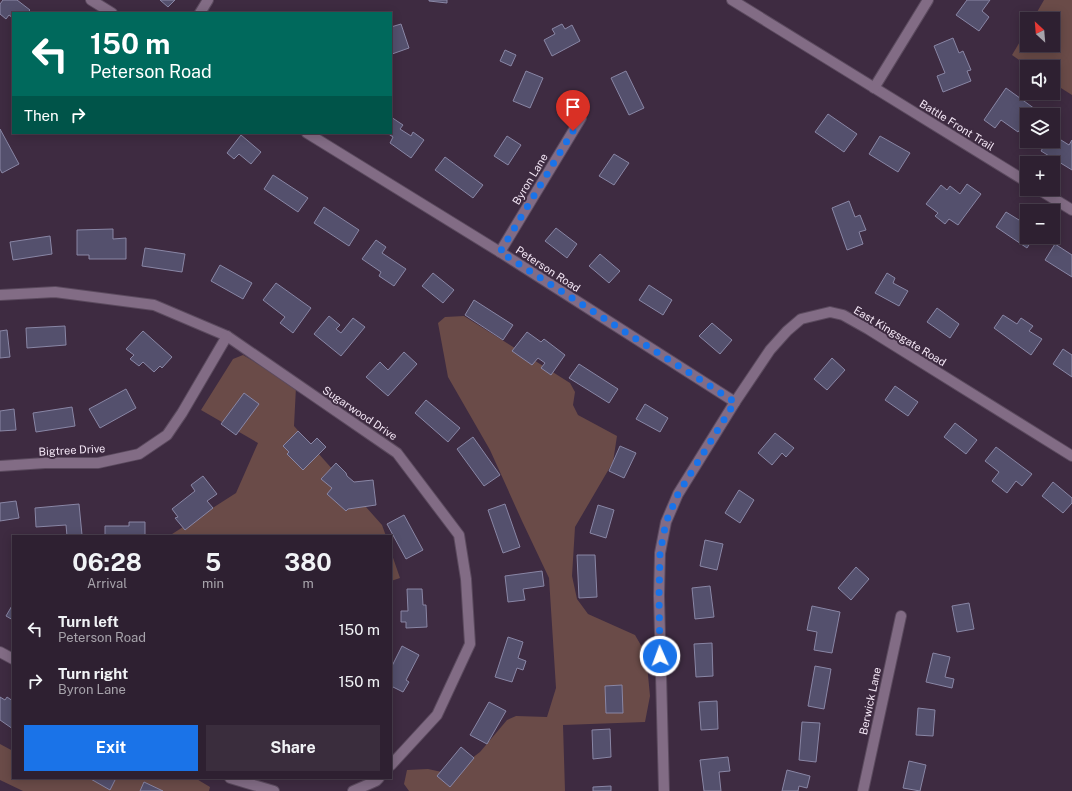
<!DOCTYPE html>
<html lang="en">
<head>
<meta charset="utf-8">
<style>
  body { margin:0; font-family:"Public Sans",sans-serif; background:#3a2d3d; color:#f1f3f6; height:100vh; display:flex; flex-direction:column; font-size:15px; white-space:nowrap }
  * { box-sizing:border-box; margin:0 }
  p { font-size:13px; color:#a7a3ab }
  .icon { flex:none; width:22px; height:22px; fill:none; stroke:currentColor; stroke-width:2; stroke-linecap:round; stroke-linejoin:round }
  .map { position:relative; flex:1; overflow:hidden }
  .panel { position:absolute; left:12px; top:535px; width:380px; height:244px; display:flex; flex-direction:column; background:#2e2031; border-radius:0px; box-shadow:0 2px 10px #0003,0 0 0 1px #493e4d }
  .panel>* { flex:none }
  .top-card { position:absolute; left:12px; top:12px; width:380px; height:122px; border-radius:0px; box-shadow:0 2px 10px #0003,0 0 0 1px #493e4d; background:#00695c; color:#fff; overflow:hidden }
  .needle { width:26px; rotate:334deg }
  .tools { position:absolute; left:1020px; top:12px; display:grid; gap:8px }
  .tools a { display:grid; place-items:center; width:40px; height:40px; border-radius:0px; background:#2e2031; box-shadow:0 2px 10px #0003,0 0 0 1px #493e4d; font-size:20px }
  .pin { position:absolute; display:grid; place-items:center; width:34px; height:34px; color:#fff; margin:-41px -17px; border-radius:50% 50% 50% 0; rotate:-45deg; box-shadow:0 0 4px #0007 }
  .pin .icon { rotate:45deg }
  .me { position:absolute; width:44px; margin:-22px; rotate:358deg; stroke-linejoin:round; filter:drop-shadow(0 0 3px #0008) }
  .turn { display:flex; align-items:center; gap:14px; height:84px; padding:0 12px; font-size:18px }
  .turn .icon { width:52px; height:52px; stroke-width:2.5 }
  .turn b { display:block; font-size:28px; line-height:34px }
  .then { display:flex; align-items:center; height:38px; padding:0 12px; background:#0003; gap:8px; font-size:15px }
  .eta { display:flex; justify-content:space-evenly; align-items:center; height:68px; text-align:center }
  .eta b { font-size:24px; font-weight:700; line-height:28px }
  .button { display:flex; gap:8px; margin-top:auto; padding:8px 12px }
  .button a { flex:1; height:46px; border-radius:0px; background:#1a73e8; color:#fff; font-size:16px; font-weight:700; line-height:46px; text-align:center }
  .button a+a { background:#3a2d3d; color:#f1f3f6 }
  ul { padding:0; list-style:none }
  li { display:flex; align-items:center; gap:12px; height:52px; padding:0 12px }
  li div { flex:1 }
  li b { display:block; font-size:15px }
  li em { font-style:normal }
  .map>svg:first-child { display:block }
  .green { fill:#6a4b48 }
  .building { fill:#54506d; stroke:#8986a5 }
  .lines { fill:none; stroke-linecap:round; stroke-linejoin:round }
  .minor-casing { stroke:#5b4a5e; stroke-width:12 }
  .minor { stroke:#826c85; stroke-width:10 }
  .route { stroke:#1a73e8; stroke-width:7; stroke-dasharray:0 12.6 }
  .labels { text-anchor:middle; dominant-baseline:central; stroke-width:4; stroke-linejoin:round; paint-order:stroke }
  .street-label { font-size:11px; fill:#f4e7f6; stroke:#3e2b41 }
</style>
</head>
<body>
<div class="map">
<svg width="1072" height="791" viewBox="0 0 1072 791">
  <rect width="100%" height="100%" fill="#3e2b41"/>
  <g class="green">
    <path d="M1044 0H1072V95L1053 83V67H1029L1012 55 1027 30V45H1053V19H1033Z"/>
    <path d="M464 316 570 383 575 392 573 405 578 415 617 436 613 462 575 527 572 576 577 599 588 614 635 635 646 654 650 696 645 722 563 725 565 791H409L404 784 407 770 428 769 451 774 480 752 507 720 516 716 547 717 556 688 549 578 522 521 490 450 448 377 438 323 445 317Z"/>
    <path d="M243 355 296 387 294 426 382 525 386 536H169L236 493 258 443 201 410 233 359Z"/>
    <path d="M391 552 400 578 391 581Z"/>
    <path d="M0 744 13 751V778H195L210 787 209 791H23L0 780Z"/>
  </g>
  <g class="building">
    <path d="M3 0H17L30 10 27 13H13V18L9 15 6 19 0 14V4Z"/>
    <path d="M160 0H175L168 7Z"/>
    <path d="M429 0H447V3L429 1Z"/>
    <path d="M967 0H990L982 11 989 17 979 31 956 15Z"/>
    <path d="M401 24 409 48 392 54 391 27Z"/>
    <path d="M562 24 565 29 572 25 580 41 552 56 544 40 555 34 552 29Z"/>
    <path d="M953 38 959 53 963 51 971 70 967 71 971 81 943 92 937 76 945 73 934 46Z"/>
    <path d="M505 50 516 55 511 66 500 61Z"/>
    <path d="M526 71 543 78 530 108 513 101Z"/>
    <path d="M626 71 644 108 629 115 611 78Z"/>
    <path d="M1006 88 1035 109 1030 115H1027V120L1018 132 1001 120 995 128 984 120Z"/>
    <path d="M828 114 857 134 844 152 815 132Z"/>
    <path d="M391 117 403 125 400 129 411 136 413 132 424 140 411 158 390 143 393 137 387 133H391Z"/>
    <path d="M0 129 19 164 2 173 0 169Z"/>
    <path d="M241 135 261 152 251 164 239 154 234 159 227 153Z"/>
    <path d="M1053 135 1069 145 1072 140V170L1041 151 1047 141H1053Z"/>
    <path d="M507 136 521 145 508 165 494 156Z"/>
    <path d="M880 136 910 153 898 172 869 154Z"/>
    <path d="M614 154 629 163 614 185 599 176Z"/>
    <path d="M445 157 483 185 473 198 435 170Z"/>
    <path d="M273 175 308 198 298 212 264 189Z"/>
    <path d="M967 184 981 194 958 225 949 219 945 224 935 216 938 213 926 204 941 185 947 190 950 186 960 194Z"/>
    <path d="M849 201 855 217 860 215 866 230 859 232 863 244 847 250 832 208Z"/>
    <path d="M324 207 359 230 349 246 314 223Z"/>
    <path d="M1006 212 1019 220 1022 215 1027 219V237H1034L1027 248 996 227Z"/>
    <path d="M556 228 577 244 567 258 545 241Z"/>
    <path d="M113 229V239L126 238V259H89V255H77V230Z"/>
    <path d="M50 236 52 254 13 260 10 242Z"/>
    <path d="M376 240 386 247 382 253 406 269 394 286 379 276 381 272 362 259Z"/>
    <path d="M1055 244 1072 255V277L1045 260Z"/>
    <path d="M145 248 185 254 182 272 142 266Z"/>
    <path d="M600 254 620 271 609 283 589 266Z"/>
    <path d="M220 265 252 283 243 299 211 281Z"/>
    <path d="M433 273 454 290 443 303 422 286Z"/>
    <path d="M887 273 895 278 893 283 908 291 899 306 875 293Z"/>
    <path d="M276 283 311 308 293 333 280 323 285 317 263 300Z"/>
    <path d="M649 285 672 300 663 315 639 300Z"/>
    <path d="M474 300 513 325 503 340 465 315Z"/>
    <path d="M937 308 959 324 950 338 927 322Z"/>
    <path d="M1003 315 1017 324 1021 318 1033 326 1029 331 1042 339 1031 355 994 328Z"/>
    <path d="M329 316 340 325 336 329 341 333 353 318 365 327 341 356 314 334Z"/>
    <path d="M712 323 732 340 720 354 699 336Z"/>
    <path d="M65 326 66 345 27 348 26 328Z"/>
    <path d="M7 330 10 357 0 358V331Z"/>
    <path d="M143 331 172 357 162 368 160 366 154 372 143 362 139 366 130 359 134 355 126 349Z"/>
    <path d="M527 332 541 342 544 339 565 355 551 375 541 368 545 363 538 358 532 365 512 351Z"/>
    <path d="M1063 349 1072 355V377L1053 364Z"/>
    <path d="M404 352 417 364 388 396 366 377 380 362 388 370Z"/>
    <path d="M832 358 845 370 827 390 814 379Z"/>
    <path d="M579 364 618 389 609 403 569 378Z"/>
    <path d="M895 386 918 402 908 416 885 400Z"/>
    <path d="M126 389 136 408 100 428 89 409Z"/>
    <path d="M244 393 259 404 236 435 221 424Z"/>
    <path d="M426 400 460 428 448 442 415 413Z"/>
    <path d="M645 404 668 418 660 432 636 419Z"/>
    <path d="M72 407 75 426 36 432 33 413Z"/>
    <path d="M14 409 16 430 0 431V411Z"/>
    <path d="M955 423 977 440 966 454 944 437Z"/>
    <path d="M298 431 311 444 317 438 326 447 303 470 287 454 289 452 283 446Z"/>
    <path d="M775 433 794 448 786 457 782 453 772 465 758 453Z"/>
    <path d="M473 437 500 475 484 486 457 449Z"/>
    <path d="M620 446 636 453 624 478 609 471Z"/>
    <path d="M996 447 1032 474 1022 486 1016 481 1007 493 992 481 999 472 985 461Z"/>
    <path d="M336 463 346 473 347 476 354 482 373 480 376 505 348 509 346 511 327 494 332 488 321 479Z"/>
    <path d="M203 476 217 494 207 501 213 508 185 530 175 518 178 517 172 509 195 491 191 485Z"/>
    <path d="M1053 482 1072 498V503L1063 513 1042 496Z"/>
    <path d="M739 490 754 500 740 523 725 513Z"/>
    <path d="M16 501 19 518 0 521V503Z"/>
    <path d="M79 504 82 535 67 536 66 525 36 527 35 508Z"/>
    <path d="M505 504 520 547 503 553 488 510Z"/>
    <path d="M598 505 614 510 606 538 590 533Z"/>
    <path d="M404 515 423 550 406 559 387 524Z"/>
    <path d="M129 522H145V536H105V526H129Z"/>
    <path d="M705 540 723 544 717 570 700 566Z"/>
    <path d="M577 555H595L597 597 579 598Z"/>
    <path d="M856 567 869 579 851 600 838 588Z"/>
    <path d="M542 571 544 586 523 589 525 600 508 602 505 576Z"/>
    <path d="M710 586 714 617 695 619 692 588Z"/>
    <path d="M407 589H422L423 605H426L427 627 406 628V622H401V611H408Z"/>
    <path d="M969 603 974 629 957 632 952 606Z"/>
    <path d="M13 604V620L6 616Z"/>
    <path d="M812 606 840 612 832 653 814 650 817 632 807 630Z"/>
    <path d="M508 637 523 642 518 658 526 661 523 670 517 668 512 682 495 677Z"/>
    <path d="M712 643 713 676 696 677 694 644Z"/>
    <path d="M402 646 419 655 406 680 409 682 403 692 391 686V668Z"/>
    <path d="M933 653 950 657 945 677 954 679 952 688 926 682Z"/>
    <path d="M815 666 831 669 824 709 808 706Z"/>
    <path d="M622 685 623 713H606L605 686Z"/>
    <path d="M0 697 5 700 7 697 13 701V729L0 720Z"/>
    <path d="M717 701 718 729 701 730 699 702Z"/>
    <path d="M489 702 506 711 487 744 470 735Z"/>
    <path d="M918 708 935 710 933 736 916 735Z"/>
    <path d="M802 722 820 723 816 762 799 760Z"/>
    <path d="M610 729 611 757 593 759 592 730Z"/>
    <path d="M461 747 474 758 450 787 437 776Z"/>
    <path d="M728 757 730 771 719 772 721 791H704L700 760Z"/>
    <path d="M909 761 926 765 920 791 903 788Z"/>
    <path d="M787 770 810 776 807 788 799 786 798 791H782Z"/>
    <path d="M89 778H116L110 790Z"/>
    <path d="M144 782 163 791H140Z"/>
    <path d="M611 786V791H593V787Z"/>
  </g>
  <g class="lines">
    <defs>
      <g id="minor">
        <path d="M91 0 112 13"/>
        <path d="M732 0 1027 182"/>
        <path d="M200 13 208 0"/>
        <path d="M874 88 928 0"/>
        <path d="M307 133 500 252 735 402"/>
        <path d="M1038 189 1072 210"/>
        <path d="M500 252 581 118"/>
        <path d="M0 295 55 292 154 305 227 336 397 453 459 535 466 579 470 644 437 715 391 765"/>
        <path d="M0 466 45 463H98L139 454 167 435 182 413 227 336"/>
        <path d="M0 652 13 659"/>
        <path d="M230 778 274 791"/>
        <path d="M353 791 376 781 379 778"/>
        <path d="M664 791 659 596 660 553 666 522 678 494 735 402 770 350 787 331 801 319 830 312 843 315 868 329 1072 456"/>
        <path d="M863 791 901 616"/>
      </g>
    </defs>
    <use href="#minor" class="minor-casing"/>
    <use href="#minor" class="minor"/>
  </g>
  <g class="lines">
    <path class="route" d="M573 131 500 252 735 402 678 494 666 522 660 553 659 596 660 656"/>
  </g>
  <g class="labels">
    <g class="street-label">
      <text transform="translate(957 125) rotate(32)">Battle Front Trail</text>
      <text transform="translate(530 179) rotate(-59)">Byron Lane</text>
      <text transform="translate(548 269) rotate(33)">Peterson Road</text>
      <text transform="translate(900 336) rotate(31)">East Kingsgate Road</text>
      <text transform="translate(360 413) rotate(34)">Sugarwood Drive</text>
      <text transform="translate(72 450) rotate(-3)">Bigtree Drive</text>
      <text transform="translate(870 701) rotate(-78)">Berwick Lane</text>
    </g>
  </g>
</svg>
<div class="tools">
<a><svg class="needle" viewBox="-14 -14 28 28"><path d="M0-13l5 13h-10z" fill="#e53935"/><path d="M0 13l5-13h-10z" fill="#a7a3ab"/></svg></a>
<a><svg class="icon" aria-label="sound" viewBox="0 0 24 24"><path d="M4 9h4l5-4v14l-5-4H4zM17 9q2 3 0 6"/></svg></a>
<a><svg class="icon" aria-label="layers" viewBox="0 0 24 24"><path d="M12 4l9 5-9 5-9-5zM3 14l9 5 9-5"/></svg></a>
<a>+</a>
<a>−</a>
</div>
<div class="pin" style="left:573px;top:131px;background:#d93025"><svg class="icon" aria-label="arrive" viewBox="0 0 24 24"><path d="M6 21V4h12l-3 4 3 4H6"/></svg></div>
<svg class="me" style="left:660px;top:656px" viewBox="-20 -20 40 40"><circle r="17" fill="#1a73e8" stroke="#fff" stroke-width="3"/><path d="M0-11L8 9 0 5-8 9z" fill="#fff"/></svg>
<div class="top-card">
<div class="turn"><svg class="icon" aria-label="left" viewBox="0 0 24 24"><path d="M17 20v-9H6M10 6l-5 5 5 5"/></svg><div><b>150 m</b>Peterson Road</div></div>
<div class="then">Then<svg class="icon" aria-label="right" viewBox="0 0 24 24"><path d="M7 20v-9h11M14 6l5 5-5 5"/></svg></div>
</div>
<section class="panel">
<div class="eta">
<div><b>06:28</b><p>Arrival</p></div>
<div><b>5</b><p>min</p></div>
<div><b>380</b><p>m</p></div>
</div>
<ul>
<li><svg class="icon" aria-label="left" viewBox="0 0 24 24"><path d="M17 20v-9H6M10 6l-5 5 5 5"/></svg><div><b>Turn left</b><p>Peterson Road</p></div><em>150 m</em></li>
<li><svg class="icon" aria-label="right" viewBox="0 0 24 24"><path d="M7 20v-9h11M14 6l5 5-5 5"/></svg><div><b>Turn right</b><p>Byron Lane</p></div><em>150 m</em></li>
</ul>
<div class="button"><a>Exit</a><a>Share</a></div>
</section>
</div>
</body>
</html>
